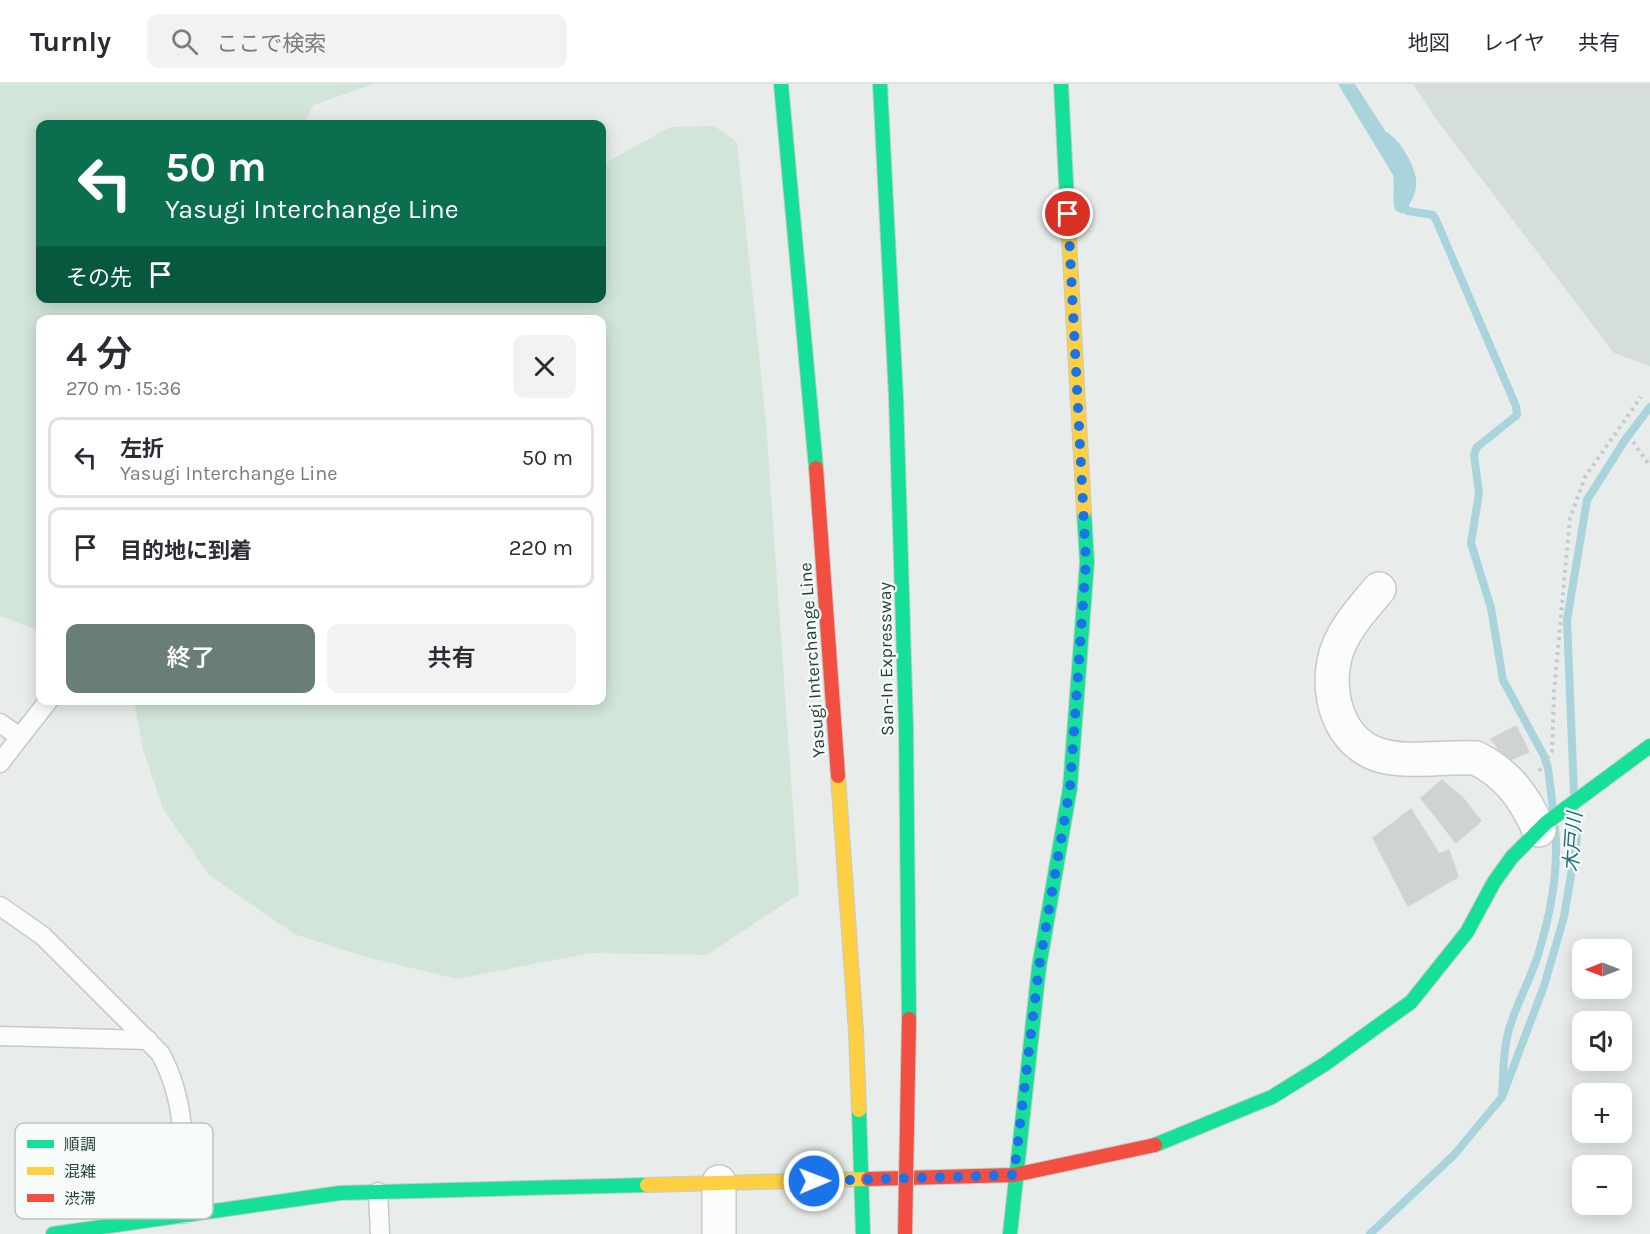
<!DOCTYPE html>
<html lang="ja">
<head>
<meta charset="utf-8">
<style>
  body { margin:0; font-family:Karla,"Noto Sans JP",sans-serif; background:#f2f2f3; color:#2b2b33; height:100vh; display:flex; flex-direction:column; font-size:22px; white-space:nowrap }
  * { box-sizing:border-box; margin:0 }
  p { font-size:20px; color:#7c7c81 }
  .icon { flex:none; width:33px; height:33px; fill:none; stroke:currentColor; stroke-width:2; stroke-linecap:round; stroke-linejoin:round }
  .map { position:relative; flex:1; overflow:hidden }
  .drawer { position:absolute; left:36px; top:231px; width:570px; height:390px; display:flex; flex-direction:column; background:#fff; border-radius:12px; box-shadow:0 3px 15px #0003 }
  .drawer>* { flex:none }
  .top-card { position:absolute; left:36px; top:36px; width:570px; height:183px; border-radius:12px; box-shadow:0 3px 15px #0003; background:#0b6e4f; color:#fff; overflow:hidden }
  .needle { width:39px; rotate:270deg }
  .fabs { position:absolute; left:1572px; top:855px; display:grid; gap:12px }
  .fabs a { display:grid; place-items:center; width:60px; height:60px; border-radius:12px; background:#fff; box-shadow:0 3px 15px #0003; font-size:30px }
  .pin { position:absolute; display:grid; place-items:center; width:51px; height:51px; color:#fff; margin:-26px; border:3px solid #fff; border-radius:50%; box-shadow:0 2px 6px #0007 }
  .me { position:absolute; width:66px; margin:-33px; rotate:89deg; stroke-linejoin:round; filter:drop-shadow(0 0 4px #0008) }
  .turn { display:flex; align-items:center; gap:21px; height:126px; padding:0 30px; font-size:27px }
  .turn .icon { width:78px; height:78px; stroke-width:2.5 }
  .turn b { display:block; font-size:42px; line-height:51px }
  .then { display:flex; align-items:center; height:57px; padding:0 30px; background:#0003; gap:12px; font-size:22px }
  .round { display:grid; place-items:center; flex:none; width:63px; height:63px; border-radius:12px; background:#f2f2f3 }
  .head { display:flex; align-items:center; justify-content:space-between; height:102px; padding:0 30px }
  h1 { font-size:36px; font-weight:600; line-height:45px }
  .primary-button { display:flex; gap:12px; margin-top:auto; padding:12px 30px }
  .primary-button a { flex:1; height:69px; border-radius:12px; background:#697e78; color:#fff; font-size:24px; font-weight:600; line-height:69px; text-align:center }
  .primary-button a+a { background:#f2f2f3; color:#2b2b33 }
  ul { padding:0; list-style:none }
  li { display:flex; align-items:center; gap:18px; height:81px; margin:0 12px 9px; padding:0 18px; border:3px solid #e1e1e2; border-radius:12px }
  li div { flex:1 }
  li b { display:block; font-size:22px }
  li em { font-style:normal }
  header { display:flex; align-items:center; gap:36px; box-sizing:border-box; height:84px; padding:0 30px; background:#fff; border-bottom:2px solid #e1e1e2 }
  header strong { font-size:28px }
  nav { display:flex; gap:33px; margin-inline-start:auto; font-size:21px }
  .search { width:420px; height:54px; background:#f2f2f3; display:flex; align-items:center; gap:15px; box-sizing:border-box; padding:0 21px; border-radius:12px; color:#7c7c81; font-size:22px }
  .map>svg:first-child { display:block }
  .built { fill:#d6dedb }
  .green { fill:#d1e6d8 }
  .water { fill:#a9d4db }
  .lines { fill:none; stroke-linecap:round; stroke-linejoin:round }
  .stream { stroke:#a9d4db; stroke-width:8 }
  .building { fill:#cfd4d2; stroke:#d1d6d4; stroke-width:1.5 }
  .lane-casing { stroke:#c5cac8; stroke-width:21 }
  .street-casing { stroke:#c5cac8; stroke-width:36 }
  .fast-casing { stroke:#c3cbc8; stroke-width:16 }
  .slow-casing { stroke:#c3cbc8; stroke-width:16 }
  .jam-casing { stroke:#c3cbc8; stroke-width:16 }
  .path { stroke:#c3ccca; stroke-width:4; stroke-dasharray:3 4.5; stroke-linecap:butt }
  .lane { stroke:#fcfcfc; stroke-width:18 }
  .street { stroke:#fcfcfc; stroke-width:33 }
  .fast { stroke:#16e098; stroke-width:14 }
  .slow { stroke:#ffcf43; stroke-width:14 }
  .jam { stroke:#f24e42; stroke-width:14 }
  .fast-bridge-casing { stroke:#c3ccc9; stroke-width:16; stroke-linecap:butt }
  .jam-bridge-casing { stroke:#c3ccc9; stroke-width:16; stroke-linecap:butt }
  .fast-bridge { stroke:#16e098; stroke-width:14 }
  .jam-bridge { stroke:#f24e42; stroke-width:14 }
  .route { stroke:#1a73e8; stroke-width:10; stroke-dasharray:0 18 }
  .labels { text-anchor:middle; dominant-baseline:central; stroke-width:4.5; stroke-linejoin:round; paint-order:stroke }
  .street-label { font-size:18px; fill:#24423a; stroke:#f7fbf9 }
  .water-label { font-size:20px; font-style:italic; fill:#1c6f80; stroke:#f7fbf9 }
  .key { fill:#f7fbf9; stroke:#b8c4c0; stroke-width:1.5 }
  .key-label { font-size:16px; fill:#24423a }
</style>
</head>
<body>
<header>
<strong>Turnly</strong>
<div class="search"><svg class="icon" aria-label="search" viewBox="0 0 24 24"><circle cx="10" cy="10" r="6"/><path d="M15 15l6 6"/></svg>ここで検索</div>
<nav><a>地図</a><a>レイヤ</a><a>共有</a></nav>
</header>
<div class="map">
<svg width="1650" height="1150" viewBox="0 0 1650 1150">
  <rect width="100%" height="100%" fill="#e8edeb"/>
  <path class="built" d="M1413 0H1650V282L1614 269 1436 35Z"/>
  <path class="green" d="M0 0H373L314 21 303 40H40V214H602V81L670 43 714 42 737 58 766 339 799 810 707 871 590 869 457 895 366 873 294 850 209 791 163 725 143 666 134 617 602 616V236H40V547L0 532Z"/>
  <path class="water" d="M1338 0H1355L1386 48C1399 54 1414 80 1416 95 1418 107 1410 121 1403 130L1395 126C1392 115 1395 103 1393 91Z"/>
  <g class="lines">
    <g class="stream">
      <path d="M1401 119 1408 127 1433 131 1436 136 1516 322 1517 331 1477 363 1474 371 1479 409 1471 459 1491 524 1503 596 1544 672 1548 684 1553 725"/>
      <path d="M1574 710 1567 536 1587 416 1625 356 1650 323"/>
      <path d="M1502 1013C1503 992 1503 969 1508 949 1515 922 1530 897 1538 871 1550 832 1559 785 1555 744"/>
      <path d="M1370 1150 1454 1071 1502 1013 1544 902 1564 833 1577 755 1575 728"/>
    </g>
  </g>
  <g class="building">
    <path d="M1516 642 1529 668 1507 677 1491 655Z"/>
    <path d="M1442 696 1463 714 1481 737 1456 759 1421 714Z"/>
    <path d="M1411 725 1439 770 1449 766 1458 793 1408 822 1373 754Z"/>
  </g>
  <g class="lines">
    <defs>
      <g id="lane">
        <path d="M0 639 20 653 0 679"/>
        <path d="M20 653 49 616"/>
        <path d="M0 822 43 852 160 969C188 1019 184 1074 183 1130"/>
        <path d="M0 952 148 956"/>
        <path d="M378 1108 380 1150"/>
      </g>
      <g id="street">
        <path d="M1379 505C1366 521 1352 535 1343 553 1321 592 1332 656 1379 671 1408 680 1445 672 1476 674 1508 690 1525 714 1539 746"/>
        <path d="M719 1150V1098"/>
      </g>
      <g id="fast">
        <path d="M781 0 816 384"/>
        <path d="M880 0 896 313 906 643"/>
        <path d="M1061 0 1068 137"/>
        <path d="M859 1026 863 1150"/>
        <path d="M1155 1061 1272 1013 1325 980 1411 918 1467 848 1494 798 1512 773 1546 739 1650 662"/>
        <path d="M53 1150 340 1109 647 1101"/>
        <path d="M1010 1150 1039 883 1070 704 1087 478 1084 428"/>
      </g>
      <g id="slow">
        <path d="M1068 137 1084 428"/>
        <path d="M838 692 856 948 859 1026"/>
        <path d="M647 1101 868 1095"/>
      </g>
      <g id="jam">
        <path d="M816 384 838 692"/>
        <path d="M868 1095 1014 1091 1155 1061"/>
      </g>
    </defs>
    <use href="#lane" class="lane-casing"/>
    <use href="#street" class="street-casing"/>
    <use href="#fast" class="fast-casing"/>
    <use href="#slow" class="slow-casing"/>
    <use href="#jam" class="jam-casing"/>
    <g class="path">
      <path d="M1633 358 1650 382"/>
      <path d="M1539 687 1552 667 1554 608 1570 434 1585 393 1641 313"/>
    </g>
    <use href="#lane" class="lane"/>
    <use href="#street" class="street"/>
    <use href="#fast" class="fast"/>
    <use href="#slow" class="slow"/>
    <use href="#jam" class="jam"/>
    <defs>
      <path id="fast-bridge" d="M906 643 909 935"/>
      <path id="jam-bridge" d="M905 1150 909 935"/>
    </defs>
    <use href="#fast-bridge" class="fast-bridge-casing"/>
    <use href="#jam-bridge" class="jam-bridge-casing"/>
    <use href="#fast-bridge" class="fast-bridge"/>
    <use href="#jam-bridge" class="jam-bridge"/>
  </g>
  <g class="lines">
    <path class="route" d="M814 1097 1014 1091 1039 883 1070 704 1086 478 1068 130"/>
  </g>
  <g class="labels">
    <g class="street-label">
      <text transform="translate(886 575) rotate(-91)">San-In Expressway</text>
      <text transform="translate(812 576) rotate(-94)">Yasugi Interchange Line</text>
    </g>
    <g class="water-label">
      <text transform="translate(1573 758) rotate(-86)">木戸川</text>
    </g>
  </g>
  <rect x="15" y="1039" width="198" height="96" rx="9" class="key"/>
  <rect x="27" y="1056" width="27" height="8" fill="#16e098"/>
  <rect x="27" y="1083" width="27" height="8" fill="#ffcf43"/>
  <rect x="27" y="1110" width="27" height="8" fill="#f24e42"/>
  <g class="key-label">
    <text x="64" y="1066">順調</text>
    <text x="64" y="1093">混雑</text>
    <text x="64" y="1120">渋滞</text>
  </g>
</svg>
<div class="fabs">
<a><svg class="needle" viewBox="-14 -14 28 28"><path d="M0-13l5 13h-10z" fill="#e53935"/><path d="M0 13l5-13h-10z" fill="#7c7c81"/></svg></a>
<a><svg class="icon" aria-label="sound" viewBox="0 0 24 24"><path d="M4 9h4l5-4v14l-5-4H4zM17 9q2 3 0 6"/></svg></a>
<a>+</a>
<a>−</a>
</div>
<div class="pin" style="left:1068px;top:130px;background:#d93025"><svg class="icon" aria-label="arrive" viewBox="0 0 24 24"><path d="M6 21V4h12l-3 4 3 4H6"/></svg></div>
<svg class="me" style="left:814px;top:1097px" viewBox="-20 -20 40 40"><circle r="17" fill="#1a73e8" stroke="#fff" stroke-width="3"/><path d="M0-11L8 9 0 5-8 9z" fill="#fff"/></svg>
<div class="top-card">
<div class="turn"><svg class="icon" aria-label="left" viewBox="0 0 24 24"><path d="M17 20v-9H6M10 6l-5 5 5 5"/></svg><div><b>50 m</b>Yasugi Interchange Line</div></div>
<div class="then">その先<svg class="icon" aria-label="arrive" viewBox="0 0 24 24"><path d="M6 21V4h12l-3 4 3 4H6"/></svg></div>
</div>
<section class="drawer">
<div class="head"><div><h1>4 分</h1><p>270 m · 15:36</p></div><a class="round"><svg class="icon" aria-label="close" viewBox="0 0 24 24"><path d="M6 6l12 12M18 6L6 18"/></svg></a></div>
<ul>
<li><svg class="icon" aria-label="left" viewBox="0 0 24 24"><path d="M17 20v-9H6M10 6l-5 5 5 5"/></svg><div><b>左折</b><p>Yasugi Interchange Line</p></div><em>50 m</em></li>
<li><svg class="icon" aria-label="arrive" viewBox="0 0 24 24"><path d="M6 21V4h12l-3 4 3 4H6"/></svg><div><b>目的地に到着</b></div><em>220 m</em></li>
</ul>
<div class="primary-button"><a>終了</a><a>共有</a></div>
</section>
</div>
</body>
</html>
